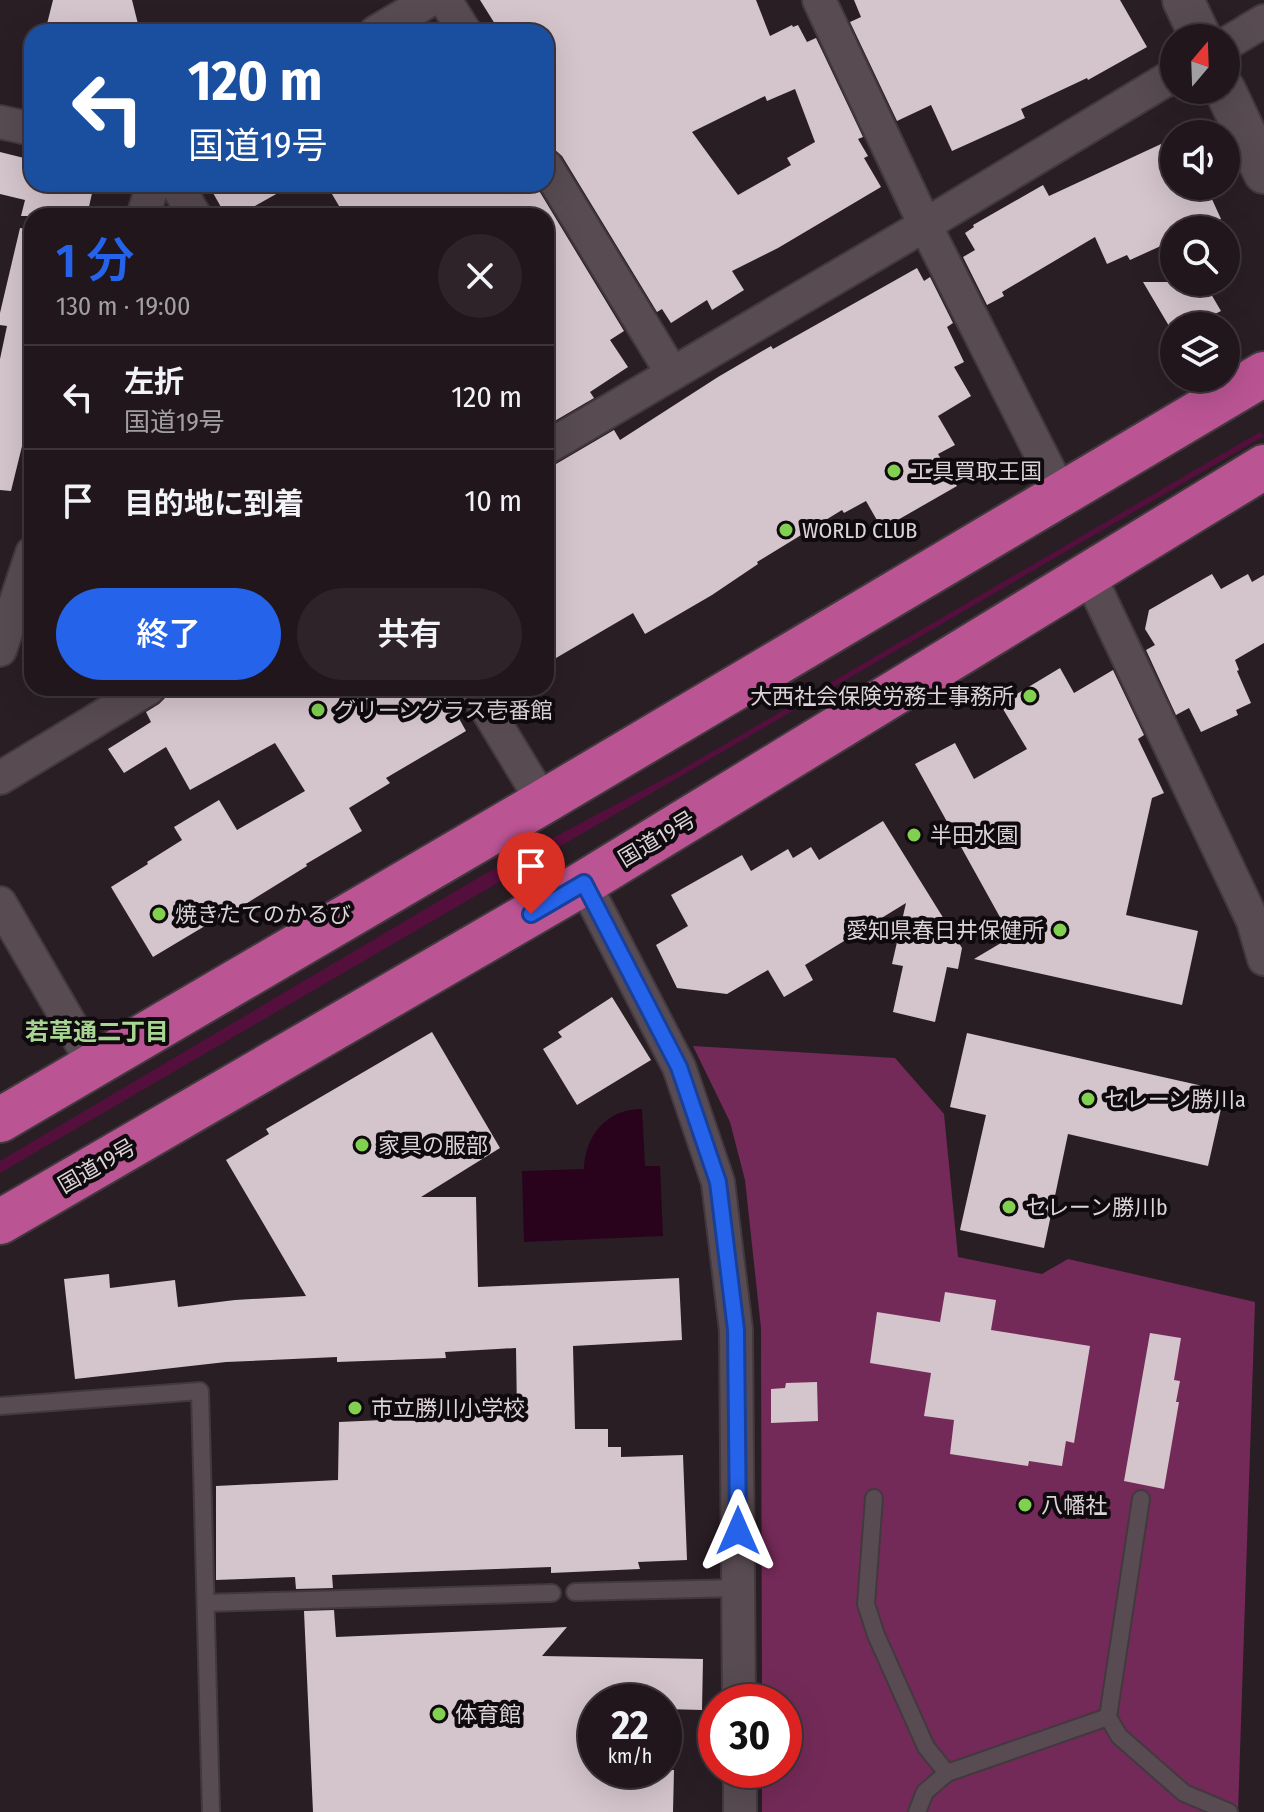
<!DOCTYPE html>
<html lang="ja">
<head>
<meta charset="utf-8">
<style>
  body { margin:0; font-family:"Fira Sans Condensed","Noto Sans JP",sans-serif; background:#2d2329; color:#f1f3f6; height:100vh; display:flex; flex-direction:column; font-size:30px; white-space:nowrap }
  * { box-sizing:border-box; margin:0 }
  p { font-size:26px; color:#a29fa3 }
  .icon { flex:none; width:44px; height:44px; fill:none; stroke:currentColor; stroke-width:2; stroke-linecap:round; stroke-linejoin:round }
  .map { position:relative; flex:1; overflow:hidden }
  .sheet { position:absolute; left:24px; top:208px; width:530px; height:488px; display:flex; flex-direction:column; background:#20161c; border-radius:24px; box-shadow:0 8px 32px #0002,0 0 0 2px #3d353b }
  .sheet>* { flex:none }
  .top-card { position:absolute; left:24px; top:24px; width:530px; height:168px; border-radius:24px; box-shadow:0 8px 32px #0002,0 0 0 2px #3d353b; background:#1a4fa0; color:#fff; overflow:hidden }
  .needle { width:52px; rotate:19deg }
  .tools { position:absolute; left:1160px; top:24px; display:grid; gap:16px }
  .tools a { display:grid; place-items:center; width:80px; height:80px; border-radius:50%; background:#20161c; box-shadow:0 8px 32px #0002,0 0 0 2px #3d353b; font-size:40px }
  .speed { position:absolute; left:578px; top:1684px; display:flex; gap:16px; font-size:40px; font-weight:700; text-align:center }
  .speed>* { display:grid; place-content:center; width:104px; height:104px; border-radius:50%; background:#20161c; box-shadow:0 8px 32px #0002,0 0 0 2px #3d353b; line-height:1 }
  .speed small { font-size:20px; font-weight:400 }
  .speed .limit { border:12px solid #d22; background:#fff; color:#111 }
  .pin { position:absolute; display:grid; place-items:center; width:68px; height:68px; color:#fff; margin:-82px -34px; border-radius:50% 50% 50% 0; rotate:-45deg; box-shadow:0 0 8px #0007 }
  .pin .icon { rotate:45deg }
  .me { position:absolute; width:88px; margin:-44px; rotate:0deg; stroke-linejoin:round; filter:drop-shadow(0 0 6px #0008) }
  .turn { display:flex; align-items:center; gap:28px; height:168px; padding:0 32px; font-size:36px }
  .turn .icon { width:104px; height:104px; stroke-width:2.5 }
  .turn b { display:block; font-size:56px; line-height:68px }
  .round { display:grid; place-items:center; flex:none; width:84px; height:84px; border-radius:42px; background:#2d2329 }
  .overview { display:flex; align-items:center; justify-content:space-between; height:136px; padding:0 32px }
  h1 { font-size:48px; font-weight:600; line-height:60px; color:#2563eb }
  .cta { display:flex; gap:16px; margin-top:auto; padding:16px 32px }
  .cta a { flex:1; height:92px; border-radius:48px; background:#2563eb; color:#fff; font-size:32px; font-weight:600; line-height:92px; text-align:center }
  .cta a+a { background:#2d2329; color:#f1f3f6 }
  ul { padding:0; list-style:none }
  li { display:flex; align-items:center; gap:24px; height:104px; padding:0 32px; border-top:2px solid #3d353b }
  li div { flex:1 }
  li b { display:block; font-size:30px }
  li em { font-style:normal }
  .map>svg:first-child { display:block }
  .green { fill:#550f3d }
  .forest { fill:#742a58 }
  .water { fill:#28031b }
  .building { fill:#d4c4cc; fill-rule:evenodd }
  .lines { fill:none; stroke-linecap:round; stroke-linejoin:round }
  .service-casing { stroke:#42393e; stroke-width:20 }
  .minor-casing { stroke:#42393e; stroke-width:36 }
  .tertiary-casing { stroke:#42393e; stroke-width:44 }
  .trunk-casing { stroke:#42393e; stroke-width:48 }
  .service { stroke:#584b52; stroke-width:16 }
  .minor { stroke:#584b52; stroke-width:32 }
  .tertiary { stroke:#584b52; stroke-width:40 }
  .trunk { stroke:#ba5493; stroke-width:44 }
  .route-casing { stroke:#184099; stroke-width:20 }
  .route { stroke:#2563eb; stroke-width:14 }
  .poi-dot { fill:#81d050; stroke:#0f0a0d; stroke-width:3 }
  .labels { text-anchor:middle; dominant-baseline:central; stroke-width:8; stroke-linejoin:round; paint-order:stroke }
  .poi-label { font-size:22px; fill:#dbd3d7; stroke:#0f0a0d; text-anchor:start }
  .street-label { font-size:22px; fill:#dbd3d7; stroke:#0f0a0d }
  .neighbourhood-label { font-size:24px; font-weight:bold; fill:#a9d593; stroke:#0f0a0d }
</style>
</head>
<body>
<div class="map">
<svg width="1264" height="1812" viewBox="0 0 1264 1812">
  <rect width="100%" height="100%" fill="#2a1e25"/>
  <path class="green" d="M1260 432 1264 436 0 1173V1161L483 875 681 770Z"/>
  <path class="forest" d="M693 1046 895 1058 944 1114 958 1257 1042 1274 1068 1259 1255 1302 1238 1812H762V1770H784V1702H762L761 1328 745 1180 730 1122Z"/>
  <path class="water" d="M642 1109 645 1166H660L663 1236 524 1242 522 1171 584 1169C585 1135 607 1109 642 1109Z"/>
  <g class="building">
    <path d="M53 0H132L140 32H45Z"/>
    <path d="M480 0H756L770 36 792 25 793 27 798 25 807 42 816 38 863 137 858 139 868 156 864 158 881 187 778 248 732 271 744 290 712 310 707 300 671 323 662 309 657 312 562 156 554 149 546 147V32H500ZM795 89 815 142 787 158 791 165 738 195 692 132 765 96 767 101Z"/>
    <path d="M854 0H1120L1147 47 1088 80 1087 78 1021 109 1025 118 952 151 931 105 897 121 850 22 861 17Z"/>
    <path d="M1174 138V186H1206L1221 219 1197 230H1174V240L1130 260 1127 255 1107 264 1095 237 1002 292 1004 296 987 305 963 257 975 250 965 233 974 227 973 225 1043 185 1049 196Z"/>
    <path d="M0 152 32 160V184H94L87 216H21L25 200 0 194Z"/>
    <path d="M208 184H294L237 216H226Z"/>
    <path d="M326 184H535L624 331 610 340 628 367 590 392 594 398 546 426V216H345Z"/>
    <path d="M20 228 32 230V436L25 434 11 491 0 490V359L7 326 0 325V313Z"/>
    <path d="M917 268 924 281 930 277 953 323 947 327 964 362 954 367 971 396 938 416 955 445 938 454 957 486 882 529 866 501 844 513 842 510 757 562 758 564 712 595 645 634 633 613 556 658 546 640V467L556 464 614 430 620 440 718 377 771 346 773 349Z"/>
    <path d="M1143 282H1204L1221 311 1211 316 1217 326H1169Z"/>
    <path d="M1212 574 1221 589 1248 574 1252 582 1264 575V643L1235 660 1239 670 1237 671 1251 703 1236 710 1238 715 1201 732 1189 708 1176 715 1146 650 1155 645 1145 629 1149 610Z"/>
    <path d="M1060 668 1074 693 1113 670 1144 735 1138 739 1164 793 1152 798 1126 915 1198 931 1182 1005 974 959 1011 937 915 764 955 743 974 779 1027 749 1000 704Z"/>
    <path d="M168 688H442L466 731 386 778 390 783 349 808 362 831 306 864 307 866 231 913 230 911 153 957 111 887 148 864 147 862 182 840 174 827 219 800 237 830 305 791 275 743 190 790 166 747 124 773 108 749 151 722 146 712 159 704 165 698Z"/>
    <path d="M883 821 962 948 958 969 947 967 935 1022 893 1012 903 966 892 964 906 903 805 965 813 980 784 997 768 970 727 994 677 988 656 945 688 926 671 895 742 855 751 871 788 849 793 858 811 847 819 860Z"/>
    <path d="M612 997 651 1060 577 1105 543 1049 562 1037 558 1032Z"/>
    <path d="M432 1032 500 1148 421 1197H476L478 1287 679 1278 682 1340 573 1346 575 1429H608V1447H621V1457L683 1455 687 1560 638 1562 640 1569 551 1573V1567L332 1575 333 1588 296 1589 295 1577 216 1580V1486L338 1480 339 1422 517 1414 516 1348 445 1352 446 1358 337 1362V1357L226 1362 75 1379 64 1279 109 1274 110 1288 175 1280 178 1307 235 1300 306 1296 226 1160 269 1134 266 1129Z"/>
    <path d="M967 1033 1225 1091 1208 1166 1068 1134 1044 1248 960 1230 986 1115 950 1107Z"/>
    <path d="M945 1292 996 1300 991 1330 1090 1346 1074 1443 1066 1441 1062 1466 1029 1461 1028 1466 950 1454 954 1420 924 1416 931 1373 870 1363 877 1312 940 1322Z"/>
    <path d="M1150 1333 1181 1338 1174 1380 1180 1381 1176 1402H1179L1164 1489 1124 1481Z"/>
    <path d="M817 1382 818 1421 771 1423V1389L785 1388 786 1383Z"/>
    <path d="M334 1610 336 1637 567 1627 542 1656 703 1659 702 1710 664 1709V1702H596V1770H674L673 1812H313L304 1611Z"/>
  </g>
  <g class="lines">
    <defs>
      <g id="service">
        <path d="M0 1406 200 1391 211 1812"/>
        <path d="M874 1498 866 1604 876 1635 926 1747 947 1773"/>
        <path d="M1141 1499 1108 1717 1119 1736 1184 1793 1229 1812"/>
        <path d="M575 1592 738 1588"/>
        <path d="M206 1603 552 1593"/>
        <path d="M917 1812 925 1792 947 1773 1108 1717"/>
      </g>
      <g id="minor">
        <path d="M445 0 465 32"/>
        <path d="M819 0 925 225 1061 494"/>
        <path d="M376 32 430 0"/>
        <path d="M1226 44 1264 21"/>
        <path d="M0 122 32 129"/>
        <path d="M546 166 672 373"/>
        <path d="M176 184 195 216"/>
        <path d="M143 216 153 184"/>
        <path d="M546 448 925 225 1174 75"/>
        <path d="M1089 575 1253 921 1264 959"/>
        <path d="M0 650 32 553"/>
        <path d="M474 688 543 802"/>
        <path d="M0 778 149 688"/>
        <path d="M584 883 679 1067 718 1182 736 1330 739 1702"/>
        <path d="M0 903 94 1065"/>
        <path d="M740 1770V1812"/>
      </g>
      <g id="tertiary">
        <path d="M1183 0 1201 38"/>
        <path d="M1225 90 1264 173"/>
      </g>
      <g id="trunk">
        <path d="M0 1120 543 802 1264 374"/>
        <path d="M0 1222 584 883 1264 467"/>
      </g>
    </defs>
    <use href="#service" class="service-casing"/>
    <use href="#minor" class="minor-casing"/>
    <use href="#tertiary" class="tertiary-casing"/>
    <use href="#trunk" class="trunk-casing"/>
    <use href="#service" class="service"/>
    <use href="#minor" class="minor"/>
    <use href="#tertiary" class="tertiary"/>
    <use href="#trunk" class="trunk"/>
  </g>
  <g class="lines">
    <defs>
      <path id="route" d="M531 914 584 883 679 1067 718 1182 736 1330 738 1531"/>
    </defs>
    <use href="#route" class="route-casing"/>
    <use href="#route" class="route"/>
  </g>
  <g class="poi-dot">
    <circle cx="894" cy="471" r="8"/>
    <circle cx="786" cy="530" r="8"/>
    <circle cx="1030" cy="696" r="8"/>
    <circle cx="318" cy="710" r="8"/>
    <circle cx="914" cy="835" r="8"/>
    <circle cx="159" cy="914" r="8"/>
    <circle cx="1060" cy="930" r="8"/>
    <circle cx="1088" cy="1099" r="8"/>
    <circle cx="362" cy="1145" r="8"/>
    <circle cx="1009" cy="1207" r="8"/>
    <circle cx="355" cy="1408" r="8"/>
    <circle cx="1025" cy="1505" r="8"/>
    <circle cx="439" cy="1714" r="8"/>
  </g>
  <g class="labels">
    <g class="poi-label">
      <text x="910" y="471">工具買取王国</text>
      <text x="802" y="530">WORLD CLUB</text>
      <text x="1014" y="696" text-anchor="end">大西社会保険労務士事務所</text>
      <text x="334" y="710">グリーングラス壱番館</text>
      <text x="930" y="835">半田水園</text>
      <text x="175" y="914">焼きたてのかるび</text>
      <text x="1044" y="930" text-anchor="end">愛知県春日井保健所</text>
      <text x="1104" y="1099">セレーン勝川a</text>
      <text x="378" y="1145">家具の服部</text>
      <text x="1025" y="1207">セレーン勝川b</text>
      <text x="371" y="1408">市立勝川小学校</text>
      <text x="1041" y="1505">八幡社</text>
      <text x="455" y="1714">体育館</text>
    </g>
    <g class="street-label">
      <text transform="translate(657 839) rotate(-31)">国道19号</text>
      <text transform="translate(97 1166) rotate(-30)">国道19号</text>
    </g>
    <g class="neighbourhood-label">
      <text x="97" y="1032">若草通二丁目</text>
    </g>
  </g>
</svg>
<div class="tools">
<a><svg class="needle" viewBox="-14 -14 28 28"><path d="M0-13l5 13h-10z" fill="#e53935"/><path d="M0 13l5-13h-10z" fill="#a29fa3"/></svg></a>
<a><svg class="icon" aria-label="sound" viewBox="0 0 24 24"><path d="M4 9h4l5-4v14l-5-4H4zM17 9q2 3 0 6"/></svg></a>
<a><svg class="icon" aria-label="search" viewBox="0 0 24 24"><circle cx="10" cy="10" r="6"/><path d="M15 15l6 6"/></svg></a>
<a><svg class="icon" aria-label="layers" viewBox="0 0 24 24"><path d="M12 4l9 5-9 5-9-5zM3 14l9 5 9-5"/></svg></a>
</div>
<div class="speed"><div>22<small>km/h</small></div><div class="limit">30</div></div>
<div class="pin" style="left:531px;top:914px;background:#d93025"><svg class="icon" aria-label="arrive" viewBox="0 0 24 24"><path d="M6 21V4h12l-3 4 3 4H6"/></svg></div>
<svg class="me" style="left:738px;top:1531px" viewBox="-20 -20 40 40"><path d="M0-17L14 15 0 8-14 15z" fill="#2563eb" stroke="#fff" stroke-width="4"/></svg>
<div class="top-card">
<div class="turn"><svg class="icon" aria-label="left" viewBox="0 0 24 24"><path d="M17 20v-9H6M10 6l-5 5 5 5"/></svg><div><b>120 m</b>国道19号</div></div>
</div>
<section class="sheet">
<div class="overview"><div><h1>1 分</h1><p>130 m · 19:00</p></div><a class="round"><svg class="icon" aria-label="close" viewBox="0 0 24 24"><path d="M6 6l12 12M18 6L6 18"/></svg></a></div>
<ul>
<li><svg class="icon" aria-label="left" viewBox="0 0 24 24"><path d="M17 20v-9H6M10 6l-5 5 5 5"/></svg><div><b>左折</b><p>国道19号</p></div><em>120 m</em></li>
<li><svg class="icon" aria-label="arrive" viewBox="0 0 24 24"><path d="M6 21V4h12l-3 4 3 4H6"/></svg><div><b>目的地に到着</b></div><em>10 m</em></li>
</ul>
<div class="cta"><a>終了</a><a>共有</a></div>
</section>
</div>
</body>
</html>
